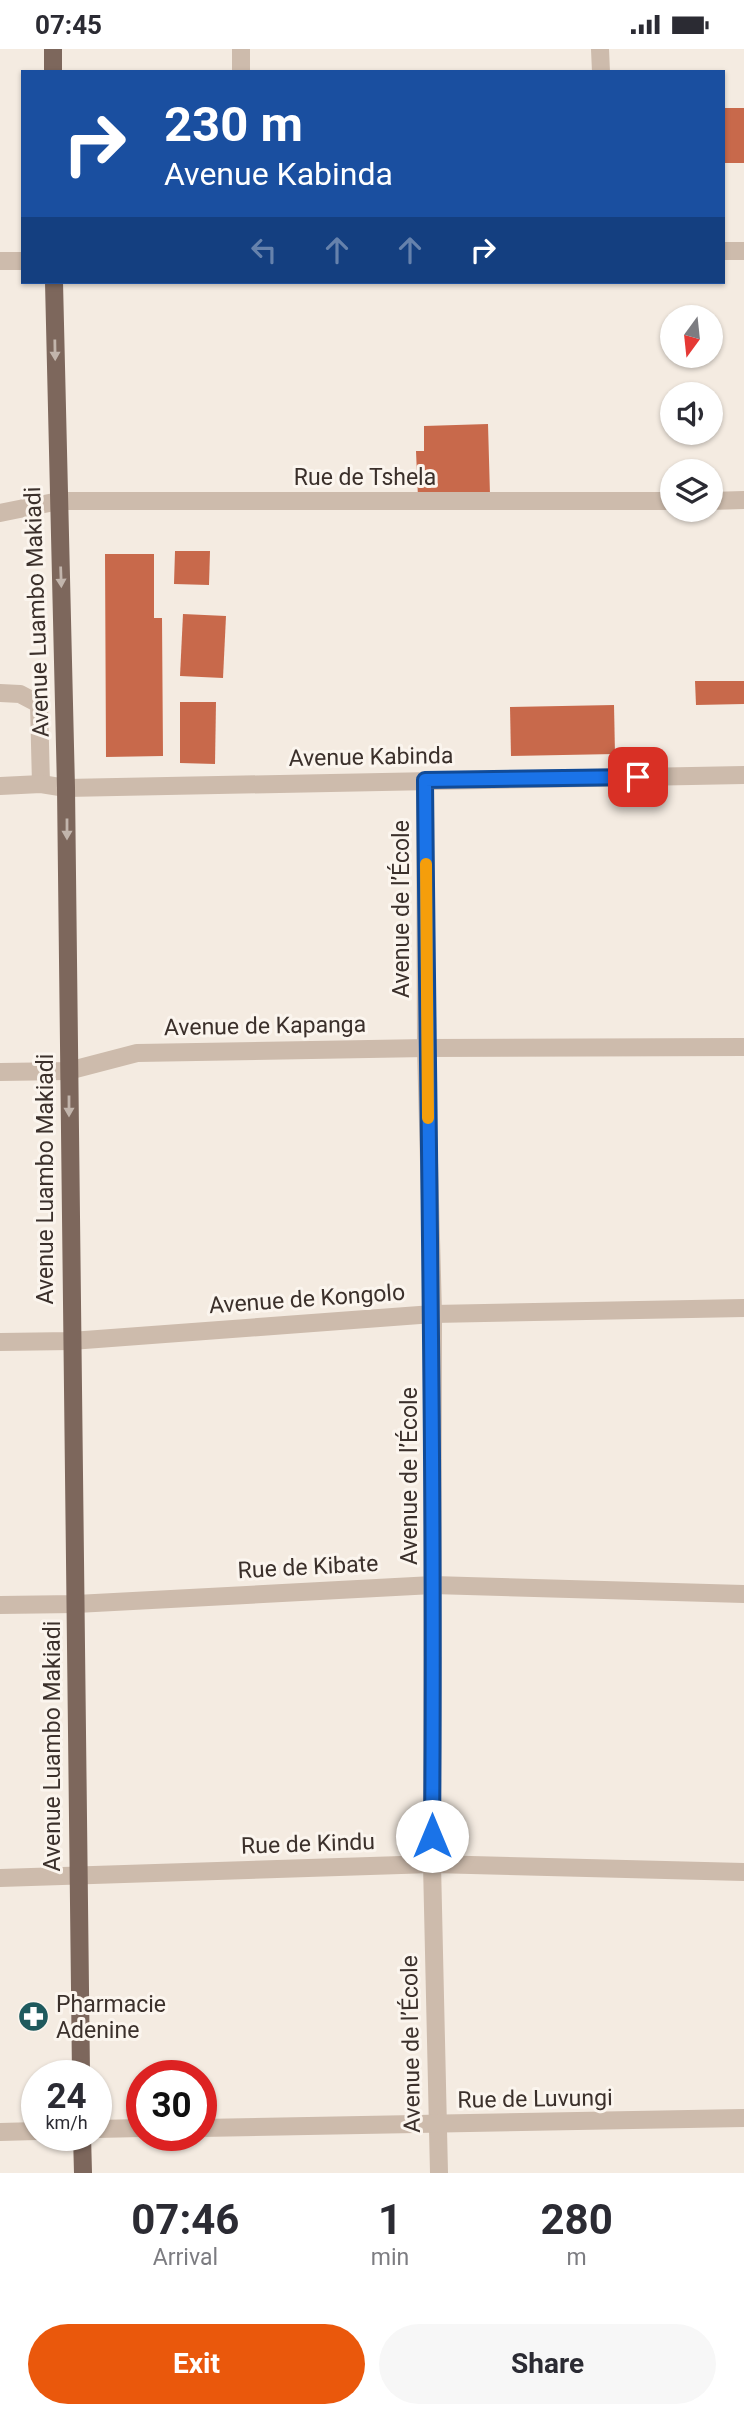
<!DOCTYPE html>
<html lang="en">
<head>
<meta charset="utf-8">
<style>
  body { margin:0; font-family:Roboto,sans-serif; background:#f7f7f7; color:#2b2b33; height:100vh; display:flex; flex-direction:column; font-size:26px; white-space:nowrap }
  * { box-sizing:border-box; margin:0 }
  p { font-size:23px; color:#7c7c81 }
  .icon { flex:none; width:38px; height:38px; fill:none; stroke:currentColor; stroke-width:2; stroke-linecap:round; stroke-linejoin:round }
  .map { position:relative; height:2124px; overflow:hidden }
  .drawer { display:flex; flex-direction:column; background:#fff; flex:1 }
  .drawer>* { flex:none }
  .top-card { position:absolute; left:21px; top:21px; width:704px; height:214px; border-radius:0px; box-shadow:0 2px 5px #0004; background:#1a4fa0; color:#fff; overflow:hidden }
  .needle { width:46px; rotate:195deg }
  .tools { position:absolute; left:660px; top:256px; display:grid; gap:14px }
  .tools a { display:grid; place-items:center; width:63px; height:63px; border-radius:50%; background:#fff; box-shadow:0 2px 5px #0004; font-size:35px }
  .speed { position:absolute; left:21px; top:2011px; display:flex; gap:14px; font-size:35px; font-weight:700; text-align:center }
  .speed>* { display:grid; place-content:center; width:91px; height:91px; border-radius:50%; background:#fff; box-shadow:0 2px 5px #0004; line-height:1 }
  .speed small { font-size:18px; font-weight:400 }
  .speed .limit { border:10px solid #d22; background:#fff; color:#111 }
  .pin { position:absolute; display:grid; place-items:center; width:60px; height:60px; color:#fff; margin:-30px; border-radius:14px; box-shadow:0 4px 10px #0006 }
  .me { position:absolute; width:77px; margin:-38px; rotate:0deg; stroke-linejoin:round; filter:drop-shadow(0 0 5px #0008) }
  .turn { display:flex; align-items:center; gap:24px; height:147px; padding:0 28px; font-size:32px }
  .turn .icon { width:91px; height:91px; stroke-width:2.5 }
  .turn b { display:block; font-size:49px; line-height:60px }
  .lanes { display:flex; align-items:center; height:66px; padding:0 28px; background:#0003; justify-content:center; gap:35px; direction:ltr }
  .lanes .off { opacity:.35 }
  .eta { display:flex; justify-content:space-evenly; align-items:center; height:119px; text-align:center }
  .eta b { font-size:42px; font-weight:700; line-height:49px }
  .cta { display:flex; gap:14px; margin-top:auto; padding:14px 28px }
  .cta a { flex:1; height:80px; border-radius:42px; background:#ea580c; color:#fff; font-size:28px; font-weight:700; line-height:80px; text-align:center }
  .cta a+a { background:#f7f7f7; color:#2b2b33 }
  .status { display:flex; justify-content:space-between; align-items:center; height:49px; padding:0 35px; background:#fff; direction:ltr }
  .status svg { height:19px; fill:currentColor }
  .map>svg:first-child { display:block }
  .building { fill:#c8694b }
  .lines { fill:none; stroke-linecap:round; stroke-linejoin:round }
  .minor { stroke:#cdbbac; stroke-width:18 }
  .major { stroke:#7d675c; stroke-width:18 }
  .oneway { fill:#c2b5ac }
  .route-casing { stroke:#114b97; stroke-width:18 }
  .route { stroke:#1a73e8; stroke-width:12 }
  .slow { stroke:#f59e0b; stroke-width:12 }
  .labels { text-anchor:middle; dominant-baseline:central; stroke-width:6; stroke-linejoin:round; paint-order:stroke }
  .street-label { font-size:23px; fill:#3b302b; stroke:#fbf5ee }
  .poi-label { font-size:23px; fill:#3b302b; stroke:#fbf5ee; text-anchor:start }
</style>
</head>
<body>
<div class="status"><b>07:45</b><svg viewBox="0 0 49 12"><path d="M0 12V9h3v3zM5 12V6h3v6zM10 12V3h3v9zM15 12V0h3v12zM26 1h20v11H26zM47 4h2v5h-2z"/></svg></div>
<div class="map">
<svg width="744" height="2124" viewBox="0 0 744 2124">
  <rect width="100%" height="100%" fill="#f4ebe1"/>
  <g class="building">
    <rect x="723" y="59" width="21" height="55"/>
    <path d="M488 375 490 446 418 449 416 402H424V377Z"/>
    <path d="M175 502H210L209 536 174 535Z"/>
    <path d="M105 505H154V569H162L163 707 106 708Z"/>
    <path d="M183 565 226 567 223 629 180 627Z"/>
    <path d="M695 632H744V655L696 656Z"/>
    <path d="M180 653H216L215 715 180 714Z"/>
    <path d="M614 656 615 705 511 707 510 658Z"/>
  </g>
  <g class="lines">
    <g class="minor">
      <path d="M600 0 601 23"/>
      <path d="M241 23V0"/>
      <path d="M723 202H744"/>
      <path d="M0 212H23"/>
      <path d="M710 452 744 451"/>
      <path d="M0 464 59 452H672"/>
      <path d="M0 644 20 645 39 655 41 735"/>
      <path d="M425 731 426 999 433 1265 432 1815 439 2124"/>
      <path d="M0 737 41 735 66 739 744 726"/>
      <path d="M0 1023 68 1022 137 1004 426 999 744 998"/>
      <path d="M0 1293 71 1292 433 1265 744 1259"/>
      <path d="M0 1556 76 1555 433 1536 744 1545"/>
      <path d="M0 1829 432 1815 744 1823"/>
      <path d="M201 2079 744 2069"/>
      <path d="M96 2080 142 2079"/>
      <path d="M0 2083 37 2082"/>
    </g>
    <g class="major">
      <path d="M53 0V23"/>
      <path d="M54 233 66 739 81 2026"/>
      <path d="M82 2086 83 2124"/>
    </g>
  </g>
  <defs><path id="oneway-solid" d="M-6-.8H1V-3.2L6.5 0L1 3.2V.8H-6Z" transform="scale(1.75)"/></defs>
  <g class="oneway">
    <use href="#oneway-solid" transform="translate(55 301) rotate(89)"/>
    <use href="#oneway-solid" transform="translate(61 528) rotate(88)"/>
    <use href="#oneway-solid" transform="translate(67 780) rotate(90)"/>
    <use href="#oneway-solid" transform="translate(69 1057) rotate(90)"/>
  </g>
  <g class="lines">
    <defs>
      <path id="route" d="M432 1787C435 1435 428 1083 425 731L638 728"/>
    </defs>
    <use href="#route" class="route-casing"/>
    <use href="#route" class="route"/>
    <path class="slow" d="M426 815 428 1069"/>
  </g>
  <defs>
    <symbol id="pharmacy-disc" viewBox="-11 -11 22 22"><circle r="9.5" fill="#1f5a5e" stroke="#fbf5ee"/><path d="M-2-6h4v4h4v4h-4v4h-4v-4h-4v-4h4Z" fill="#fff"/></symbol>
  </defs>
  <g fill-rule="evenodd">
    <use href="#pharmacy-disc" x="16" y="1950" width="35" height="35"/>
  </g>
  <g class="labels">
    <g class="street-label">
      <text x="365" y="428">Rue de Tshela</text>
      <text transform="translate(37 563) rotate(-92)">Avenue Luambo Makiadi</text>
      <text transform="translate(371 708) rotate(-1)">Avenue Kabinda</text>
      <text transform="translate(401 860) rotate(-90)">Avenue de l’École</text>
      <text transform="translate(265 977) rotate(-1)">Avenue de Kapanga</text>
      <text transform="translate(45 1130) rotate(-90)">Avenue Luambo Makiadi</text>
      <text transform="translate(307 1250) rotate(-4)">Avenue de Kongolo</text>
      <text transform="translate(409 1427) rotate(-90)">Avenue de l’École</text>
      <text transform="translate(308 1518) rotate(-3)">Rue de Kibate</text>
      <text transform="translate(52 1697) rotate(-90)">Avenue Luambo Makiadi</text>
      <text transform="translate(308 1795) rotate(-2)">Rue de Kindu</text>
      <text transform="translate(411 1995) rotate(-91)">Avenue de l’École</text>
      <text transform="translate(535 2050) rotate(-1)">Rue de Luvungi</text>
    </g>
    <g class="poi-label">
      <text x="56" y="1955">Pharmacie<tspan x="56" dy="26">Adenine</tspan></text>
    </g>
  </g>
</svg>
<div class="tools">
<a><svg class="needle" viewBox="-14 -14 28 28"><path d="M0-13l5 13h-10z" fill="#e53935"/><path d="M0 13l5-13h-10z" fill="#7c7c81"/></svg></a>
<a><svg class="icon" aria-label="sound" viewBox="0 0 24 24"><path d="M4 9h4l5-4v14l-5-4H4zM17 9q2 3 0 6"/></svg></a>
<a><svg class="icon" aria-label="layers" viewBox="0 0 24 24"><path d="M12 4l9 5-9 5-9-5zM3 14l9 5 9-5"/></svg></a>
</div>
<div class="speed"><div>24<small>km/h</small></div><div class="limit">30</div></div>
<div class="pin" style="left:638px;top:728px;background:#d93025"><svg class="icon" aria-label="arrive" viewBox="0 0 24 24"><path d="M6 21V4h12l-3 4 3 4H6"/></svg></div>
<svg class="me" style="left:432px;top:1787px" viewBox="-20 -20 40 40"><circle r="19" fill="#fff"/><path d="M0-13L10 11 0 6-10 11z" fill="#1a73e8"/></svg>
<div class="top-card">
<div class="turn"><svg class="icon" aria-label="right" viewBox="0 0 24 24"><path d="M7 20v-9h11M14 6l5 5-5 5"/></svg><div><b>230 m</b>Avenue Kabinda</div></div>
<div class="lanes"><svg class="icon off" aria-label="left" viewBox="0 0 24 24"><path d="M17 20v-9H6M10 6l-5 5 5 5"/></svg><svg class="icon off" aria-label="ahead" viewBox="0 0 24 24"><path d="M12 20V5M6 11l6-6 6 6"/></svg><svg class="icon off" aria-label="ahead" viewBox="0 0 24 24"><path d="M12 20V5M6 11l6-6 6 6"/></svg><svg class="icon" aria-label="right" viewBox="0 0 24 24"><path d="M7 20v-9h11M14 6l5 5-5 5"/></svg></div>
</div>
</div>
<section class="drawer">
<div class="eta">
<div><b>07:46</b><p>Arrival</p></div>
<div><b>1</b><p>min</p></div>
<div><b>280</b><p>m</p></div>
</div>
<div class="cta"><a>Exit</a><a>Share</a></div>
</section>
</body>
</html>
